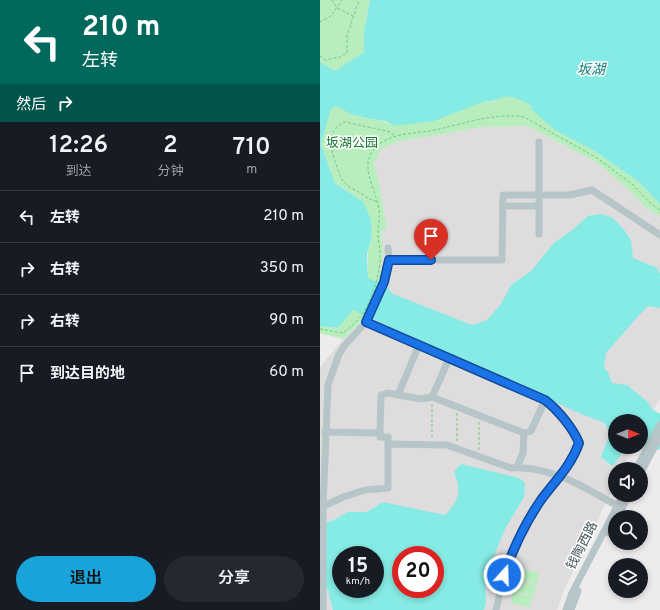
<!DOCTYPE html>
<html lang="zh">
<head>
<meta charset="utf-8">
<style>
  body { margin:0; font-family:Overpass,"Noto Sans SC",sans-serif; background:#242831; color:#f1f3f6; height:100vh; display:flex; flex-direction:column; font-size:15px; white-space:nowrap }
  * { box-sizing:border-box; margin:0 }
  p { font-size:13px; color:#9ea1a6 }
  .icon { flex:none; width:22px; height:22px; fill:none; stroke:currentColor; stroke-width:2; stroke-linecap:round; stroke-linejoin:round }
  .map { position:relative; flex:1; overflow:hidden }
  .details { display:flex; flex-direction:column; background:#171b24; width:320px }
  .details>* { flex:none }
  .hud { background:#00695c; color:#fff; overflow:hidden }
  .needle { width:26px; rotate:90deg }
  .tools { position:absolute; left:288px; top:414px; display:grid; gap:8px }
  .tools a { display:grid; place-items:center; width:40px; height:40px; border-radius:50%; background:#171b24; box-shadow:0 2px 6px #0003; font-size:20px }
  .speed { position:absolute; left:12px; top:546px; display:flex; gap:8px; font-size:20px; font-weight:700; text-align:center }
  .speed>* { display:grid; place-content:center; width:52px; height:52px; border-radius:50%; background:#171b24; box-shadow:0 2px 6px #0003; line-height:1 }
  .speed small { font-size:10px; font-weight:400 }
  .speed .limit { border:6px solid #d22; background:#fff; color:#111 }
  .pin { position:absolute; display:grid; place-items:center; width:34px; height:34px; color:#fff; margin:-41px -17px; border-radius:50% 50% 50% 0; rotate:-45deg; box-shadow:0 0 4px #0007 }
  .pin .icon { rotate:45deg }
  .me { position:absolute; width:44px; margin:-22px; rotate:20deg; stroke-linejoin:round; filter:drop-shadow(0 0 3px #0008) }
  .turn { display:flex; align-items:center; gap:14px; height:84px; padding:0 16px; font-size:18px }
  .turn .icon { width:52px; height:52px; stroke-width:2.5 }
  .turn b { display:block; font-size:28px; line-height:34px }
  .then { display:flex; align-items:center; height:38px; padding:0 16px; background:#0003; gap:8px; font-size:15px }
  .eta { display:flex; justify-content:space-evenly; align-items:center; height:68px; text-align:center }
  .eta b { font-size:24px; font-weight:600; line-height:28px }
  .cta { display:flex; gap:8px; margin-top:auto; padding:8px 16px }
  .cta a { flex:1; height:46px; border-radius:24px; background:#19a3db; color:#111; font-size:16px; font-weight:600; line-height:46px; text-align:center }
  .cta a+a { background:#242831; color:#f1f3f6 }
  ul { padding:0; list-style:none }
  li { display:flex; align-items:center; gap:12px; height:52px; padding:0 16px; border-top:1px solid #363941 }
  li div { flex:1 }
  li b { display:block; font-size:15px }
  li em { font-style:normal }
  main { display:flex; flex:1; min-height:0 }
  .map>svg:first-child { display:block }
  .education { fill:#dfdcdd; fill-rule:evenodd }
  .green { fill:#b8eebe }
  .water { fill:#85ebe4; fill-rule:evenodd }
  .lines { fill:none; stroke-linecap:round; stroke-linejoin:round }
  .path { stroke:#70cb85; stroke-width:1; stroke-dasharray:3 2; stroke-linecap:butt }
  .minor { stroke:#b6c5c8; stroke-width:7 }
  .route-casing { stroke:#114b97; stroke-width:10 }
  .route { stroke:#1a73e8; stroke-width:7 }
  .labels { text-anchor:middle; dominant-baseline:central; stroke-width:3; stroke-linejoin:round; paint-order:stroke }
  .park-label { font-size:13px; fill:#16782c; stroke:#fff }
  .street-label { font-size:13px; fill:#445458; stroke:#fff }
  .water-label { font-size:14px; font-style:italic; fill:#0d7e77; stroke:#fff }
</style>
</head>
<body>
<main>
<section class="details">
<div class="hud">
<div class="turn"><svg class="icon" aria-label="left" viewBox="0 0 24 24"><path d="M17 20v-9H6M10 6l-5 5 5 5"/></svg><div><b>210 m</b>左转</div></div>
<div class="then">然后<svg class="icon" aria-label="right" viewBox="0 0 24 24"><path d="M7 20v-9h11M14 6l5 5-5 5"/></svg></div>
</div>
<div class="eta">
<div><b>12:26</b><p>到达</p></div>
<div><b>2</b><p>分钟</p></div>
<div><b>710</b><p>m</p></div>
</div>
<ul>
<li><svg class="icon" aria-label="left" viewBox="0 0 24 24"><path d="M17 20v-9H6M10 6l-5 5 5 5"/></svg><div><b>左转</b></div><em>210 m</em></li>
<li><svg class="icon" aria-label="right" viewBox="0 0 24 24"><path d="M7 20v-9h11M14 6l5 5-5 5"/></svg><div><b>右转</b></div><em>350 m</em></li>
<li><svg class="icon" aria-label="right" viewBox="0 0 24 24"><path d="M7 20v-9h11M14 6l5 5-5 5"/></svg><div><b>右转</b></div><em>90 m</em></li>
<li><svg class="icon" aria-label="arrive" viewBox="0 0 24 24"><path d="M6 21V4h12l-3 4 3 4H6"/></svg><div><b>到达目的地</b></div><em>60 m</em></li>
</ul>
<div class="cta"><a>退出</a><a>分享</a></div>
</section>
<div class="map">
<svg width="340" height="610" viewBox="0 0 340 610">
  <rect width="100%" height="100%" fill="#eeebec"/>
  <path class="education" d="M207 126 276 162 310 191 327 209 340 216V399L321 433V421H295V447H313L302 469H295V484L244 590 237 610H0V367L23 339 41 322 63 254 61 230 67 228 59 183 54 164 61 149 76 142 162 127ZM21 555H55V589H21ZM81 555H115V589H81Z"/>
  <g class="green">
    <path d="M0 0H50L44 32V52L15 71 0 62Z"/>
    <path d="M182 97H195L212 106 236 131 273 150 319 182 340 204V216L327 209 310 191 276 162 207 126 162 127 76 142 61 149 54 164 59 183 67 228 61 231 63 254 59 283 41 322 23 339 0 333V326L18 328 48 278V252L51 241 52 230 50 217 26 190 15 183 1 144 11 108 17 106C28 113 38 117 51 119 61 121 66 121 76 126L165 101 172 102Z"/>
    <path d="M200 569 219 573 217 584 197 579Z"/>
    <path d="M197 581 216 585 214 596 194 591Z"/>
    <path d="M193 592 213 597 210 607 191 603Z"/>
  </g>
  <g class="water">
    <path d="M50 0H340V204L319 182 273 150 236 131 211 109 212 106C202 101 191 94 181 98 174 100 173 102 165 101L114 121 75 126 66 121 51 119 30 114 17 106 11 109 1 144 15 183 43 202 50 217 52 230 51 241 47 254 48 278 66 286 73 294 152 325 167 320 181 304 191 285 211 271 234 243 251 231 268 216 281 214 293 218 305 231 311 240 313 258 337 268 340 274V308L328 306 322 312 286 353 284 368 288 372 292 383 307 385 328 402 332 409 340 414V450L321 442V421H295V447H307C300 453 299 460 292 466L281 457 290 434 285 423 261 414 33 310 18 328 0 326V62L15 71 44 52V32Z"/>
    <path d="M141 464 199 478 205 483 204 497 185 529 165 578 166 602 164 610H13L8 590 0 582V524L12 521 28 512H47L63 502 125 515C139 500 142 492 134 472ZM21 555H55V589H21ZM81 555H115V589H81Z"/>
  </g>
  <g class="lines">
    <g class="path">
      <path d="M12 0 17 8 33 16"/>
      <path d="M0 22 11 16 22 0"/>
      <path d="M0 56 5 60 20 57 27 53V36L39 0"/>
      <path d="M57 201C51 201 48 198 43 195 37 190 28 188 23 181 20 177 19 172 17 167 11 151 5 130 25 122L71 132 74 136"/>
      <path d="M0 329 23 333C29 328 36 323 41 316 52 301 61 272 60 253 60 247 58 241 58 235 58 225 61 215 58 205 54 185 38 164 57 146 72 132 96 134 115 130 142 124 177 112 204 117L277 158 312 184 329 202 340 210"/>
      <path d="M112 404V439"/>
      <path d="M137 413V442"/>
      <path d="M159 422V451"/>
    </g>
    <g class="minor">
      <path d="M219 142V234"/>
      <path d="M183 206H219"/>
      <path d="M69 260H182L183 195H250L272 190 340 235"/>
      <path d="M46 322 225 400C238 410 253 428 259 443 251 467 233 482 220 502 196 537 185 569 176 610"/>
      <path d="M78 395 99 345"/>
      <path d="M112 397 129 359"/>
      <path d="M5 432 60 433V437H68V444"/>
      <path d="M60 433 61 395 68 393 101 399 112 397 204 433 203 453 197 467"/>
      <path d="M204 433 211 431 225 400"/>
      <path d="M316 469 340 425"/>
      <path d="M321 472 340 437"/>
      <path d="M0 508 23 497 45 490 68 488V444L127 445 191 468C230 465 269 489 302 509"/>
      <path d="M297 517 309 495"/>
      <path d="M289 533 295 521"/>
      <path d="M3 610V507L8 385 19 354 25 345 46 322 64 282 69 260 68 248"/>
      <path d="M246 610 252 593 303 495"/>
      <path d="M251 610 258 591"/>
    </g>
  </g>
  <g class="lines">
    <defs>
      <path id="route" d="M111 260H69L64 282 46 322 225 400C238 410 253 428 259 443 251 466 235 481 221 500 205 523 193 549 184 575"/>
    </defs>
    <use href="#route" class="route-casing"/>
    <use href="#route" class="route"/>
  </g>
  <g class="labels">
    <g class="park-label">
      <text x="32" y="144">坂湖公园</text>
    </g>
    <g class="street-label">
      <text transform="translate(263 546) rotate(-63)">钱陶西路</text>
    </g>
    <g class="water-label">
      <text x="271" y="70">坂湖</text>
    </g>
  </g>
</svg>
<div class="tools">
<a><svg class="needle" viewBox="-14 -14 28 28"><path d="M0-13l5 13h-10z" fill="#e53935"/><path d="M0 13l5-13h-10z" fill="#9ea1a6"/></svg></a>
<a><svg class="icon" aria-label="sound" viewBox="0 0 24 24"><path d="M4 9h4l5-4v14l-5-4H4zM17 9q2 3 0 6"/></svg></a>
<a><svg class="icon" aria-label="search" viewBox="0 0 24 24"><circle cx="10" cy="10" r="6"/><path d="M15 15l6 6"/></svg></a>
<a><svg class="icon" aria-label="layers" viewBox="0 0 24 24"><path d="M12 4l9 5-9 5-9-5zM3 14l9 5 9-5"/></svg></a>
</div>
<div class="speed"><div>15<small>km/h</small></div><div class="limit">20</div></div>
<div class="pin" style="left:111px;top:260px;background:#d93025"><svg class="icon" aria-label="arrive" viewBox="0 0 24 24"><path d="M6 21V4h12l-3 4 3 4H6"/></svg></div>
<svg class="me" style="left:184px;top:575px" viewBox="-20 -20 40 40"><circle r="17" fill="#1a73e8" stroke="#fff" stroke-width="3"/><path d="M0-11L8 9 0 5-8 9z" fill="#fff"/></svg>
</div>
</main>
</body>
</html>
